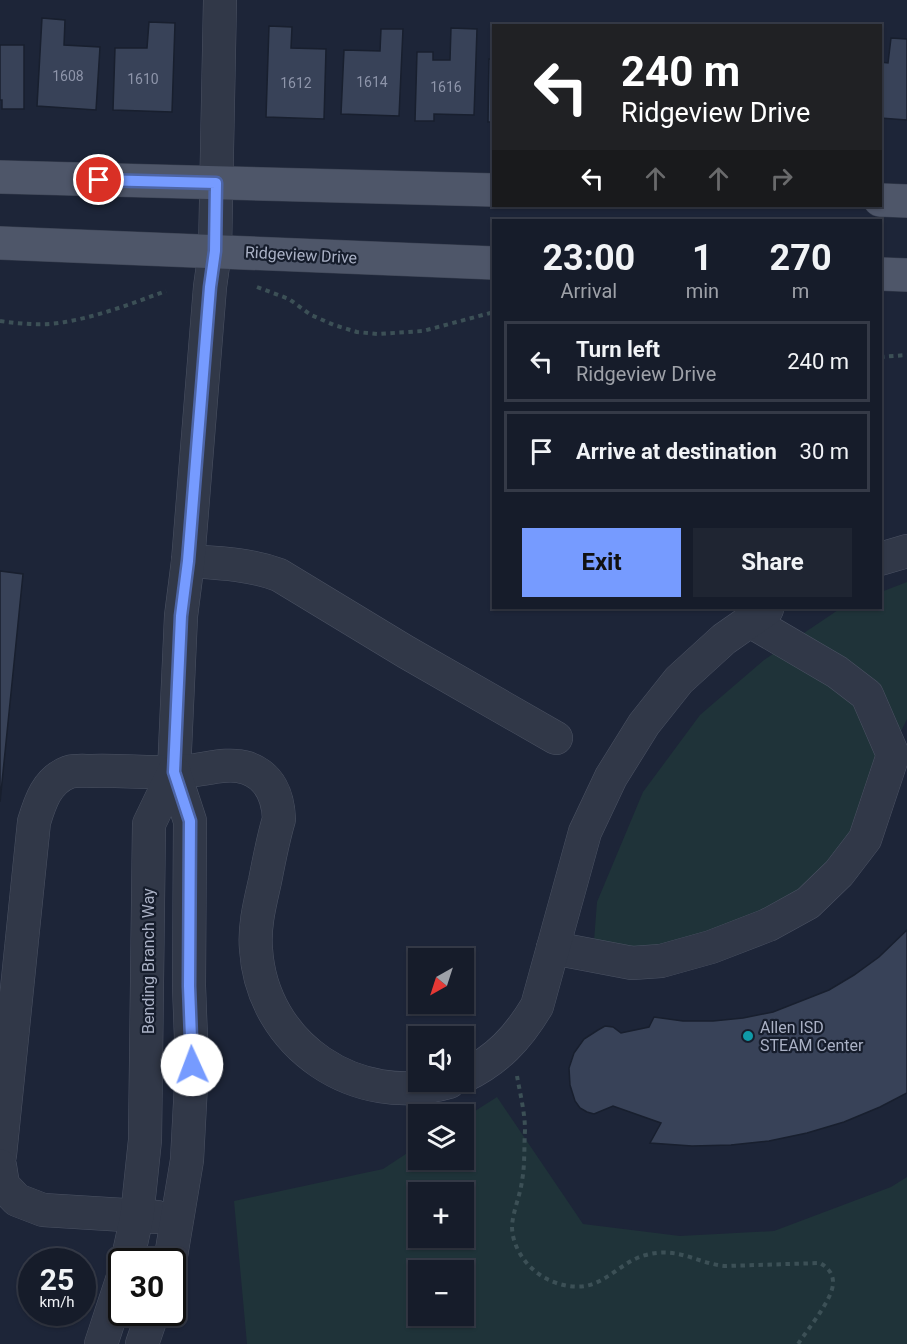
<!DOCTYPE html>
<html lang="en">
<head>
<meta charset="utf-8">
<style>
  body { margin:0; font-family:Roboto,sans-serif; background:#1f2532; color:#f1f3f6; height:100vh; display:flex; flex-direction:column; font-size:22px; white-space:nowrap }
  * { box-sizing:border-box; margin:0 }
  p { font-size:20px; color:#9ea1a8 }
  .icon { flex:none; width:33px; height:33px; fill:none; stroke:currentColor; stroke-width:2; stroke-linecap:round; stroke-linejoin:round }
  .map { position:relative; flex:1; overflow:hidden }
  .side { position:absolute; left:492px; top:219px; width:390px; height:390px; display:flex; flex-direction:column; background:#161c2a; border-radius:0px; box-shadow:0 2px 4px #0004,0 0 0 2px #353a47 }
  .side>* { flex:none }
  .top-card { position:absolute; left:492px; top:24px; width:390px; height:183px; border-radius:0px; box-shadow:0 2px 4px #0004,0 0 0 2px #353a47; background:#202124; color:#fff; overflow:hidden }
  .needle { width:39px; rotate:219deg }
  .tools { position:absolute; left:408px; top:948px; display:grid; gap:12px }
  .tools a { display:grid; place-items:center; width:66px; height:66px; border-radius:0px; background:#161c2a; box-shadow:0 2px 4px #0004,0 0 0 2px #353a47; font-size:30px }
  .speed { position:absolute; left:18px; top:1248px; display:flex; gap:12px; font-size:30px; font-weight:700; text-align:center }
  .speed>* { display:grid; place-content:center; width:78px; height:78px; border-radius:50%; background:#161c2a; box-shadow:0 2px 4px #0004,0 0 0 2px #353a47; line-height:1 }
  .speed small { font-size:15px; font-weight:400 }
  .speed .limit { border:3px solid #111; border-radius:9px; background:#fff; color:#111 }
  .pin { position:absolute; display:grid; place-items:center; width:51px; height:51px; color:#fff; margin:-26px; border:3px solid #fff; border-radius:50%; box-shadow:0 2px 6px #0007 }
  .me { position:absolute; width:66px; margin:-33px; rotate:358deg; stroke-linejoin:round; filter:drop-shadow(0 0 4px #0008) }
  .turn { display:flex; align-items:center; gap:21px; height:126px; padding:0 30px; font-size:27px }
  .turn .icon { width:78px; height:78px; stroke-width:2.5 }
  .turn b { display:block; font-size:42px; line-height:51px }
  .lanes { display:flex; align-items:center; height:57px; padding:0 30px; background:#0003; justify-content:center; gap:30px; direction:ltr }
  .lanes .off { opacity:.35 }
  .eta { display:flex; justify-content:space-evenly; align-items:center; height:102px; text-align:center }
  .eta b { font-size:36px; font-weight:700; line-height:42px }
  .button { display:flex; gap:12px; margin-top:auto; padding:12px 30px }
  .button a { flex:1; height:69px; border-radius:0px; background:#769bff; color:#111; font-size:24px; font-weight:700; line-height:69px; text-align:center }
  .button a+a { background:#1f2532; color:#f1f3f6 }
  ul { padding:0; list-style:none }
  li { display:flex; align-items:center; gap:18px; height:81px; margin:0 12px 9px; padding:0 18px; border:3px solid #353a47; border-radius:0px }
  li div { flex:1 }
  li b { display:block; font-size:22px }
  li em { font-style:normal }
  .map>svg:first-child { display:block }
  .green { fill:#1f3339; fill-rule:evenodd }
  .building { fill:#384258; stroke:#181f2e; stroke-width:1.5 }
  .lines { fill:none; stroke-linecap:round; stroke-linejoin:round }
  .minor-casing { stroke:#4b5263; stroke-width:34 }
  .major-casing { stroke:#3a4151; stroke-width:34 }
  .path { stroke:#3c5056; stroke-width:4; stroke-dasharray:4.5 4.5; stroke-linecap:butt }
  .minor { stroke:#313848; stroke-width:33 }
  .major { stroke:#4e5669; stroke-width:33 }
  .route-casing { stroke:#4d65a6; stroke-width:15 }
  .route { stroke:#769bff; stroke-width:10 }
  .culture-dot { fill:#0f9aa8; stroke:#161d2c; stroke-width:2 }
  .labels { text-anchor:middle; dominant-baseline:central; stroke-width:4.5; stroke-linejoin:round; paint-order:stroke }
  .number-label { font-size:14px; fill:#8e95aa }
  .street-label { font-size:16px; fill:#aab1c5; stroke:#161d2c }
  .poi-label { font-size:16px; fill:#aab1c5; stroke:#161d2c; text-anchor:start }
</style>
</head>
<body>
<div class="map">
<svg width="907" height="1344" viewBox="0 0 907 1344">
  <rect width="100%" height="100%" fill="#1d2538"/>
  <g class="green">
    <path d="M907 582V719L853 829 811 883 762 911 655 950 594 941 597 902 643 792 700 715 764 660 841 608H880L881 592Z"/>
    <path d="M497 1097 583 1224 680 1236 774 1231 891 1187 907 1177V1344H247L234 1201 383 1169 418 1146V1160H464V1118ZM418 1192H464V1238H418ZM418 1270H464V1316H418Z"/>
  </g>
  <g class="building">
    <path d="M42 18 65 20 64 45 100 47 96 110 37 106Z"/>
    <path d="M149 22 175 23 172 112 113 110 115 48H147Z"/>
    <path d="M269 26 292 27 291 48 326 49 324 119 266 117Z"/>
    <path d="M451 28 477 29 474 115 434 114V121H415L417 52H433V60H450Z"/>
    <path d="M381 29H403L399 116 341 114 344 50 380 51Z"/>
    <path d="M891 38 907 39V120L880 118V62L888 63Z"/>
    <path d="M0 45H24V109H2V100H0Z"/>
    <path d="M489 59H494V122H488Z"/>
    <path d="M0 571 23 574 0 802Z"/>
    <path d="M907 930V1093L880 1107 844 1122 807 1133 769 1141 731 1145 692 1146 650 1143 661 1123 613 1106 594 1114 587 1112 580 1108 575 1101 570 1085 569 1068 574 1053 584 1039 598 1030 605 1026 613 1027 621 1033 649 1027 654 1017 683 1021H713L743 1018 773 1012 829 990 854 975 879 957Z"/>
  </g>
  <g class="lines">
    <defs>
      <g id="minor">
        <path d="M880 559 907 551"/>
        <path d="M188 561C219 563 249 564 279 575L406 652 556 738"/>
        <path d="M174 772 181 616 188 561 210 287 215 251 220 0"/>
        <path d="M553 948 632 963 661 961 711 947 768 925 808 903 839 873 865 839 893 755 867 695 837 672 750 621"/>
        <path d="M464 1076C497 1060 518 1038 537 1006L585 832 611 777 644 724 679 680 724 639 767 609"/>
        <path d="M0 1155 34 822C40 802 47 780 69 772 76 770 85 771 92 771 124 770 156 774 188 771 207 769 229 762 247 768 270 776 278 796 279 819 273 839 269 860 265 881 260 903 254 926 256 949 262 1046 357 1109 449 1082"/>
        <path d="M0 1166 3 1185 17 1200 43 1210 157 1217"/>
        <path d="M127 1262 137 1216 145 1140 149 824 174 772 190 821 189 986 192 1065 187 1160 170 1262"/>
        <path d="M101 1344 122 1280"/>
        <path d="M142 1344 153 1312"/>
      </g>
      <g id="major">
        <path d="M0 177 494 190"/>
        <path d="M880 200 907 201"/>
        <path d="M0 243 494 263"/>
        <path d="M880 274 907 275"/>
      </g>
    </defs>
    <use href="#minor" class="minor-casing"/>
    <use href="#major" class="major-casing"/>
    <g class="path">
      <path d="M257 287 289 299 311 315 334 325 357 332 378 334 423 331 494 312"/>
      <path d="M0 321C21 324 44 326 65 322 100 316 133 303 166 291"/>
      <path d="M880 357 907 355"/>
      <path d="M517 1076C520 1093 525 1113 525 1130 524 1147 525 1165 522 1181 520 1196 513 1211 512 1226 512 1249 529 1271 549 1280 559 1285 574 1288 585 1286 608 1282 624 1260 646 1255 678 1246 698 1264 726 1266L820 1263C827 1267 833 1273 833 1282 834 1298 807 1330 798 1344"/>
    </g>
    <use href="#minor" class="minor"/>
    <use href="#major" class="major"/>
  </g>
  <g class="lines">
    <defs>
      <path id="route" d="M99 180 216 183 215 251 210 287 188 561 181 616 174 772 190 821 189 986 192 1065"/>
    </defs>
    <use href="#route" class="route-casing"/>
    <use href="#route" class="route"/>
  </g>
  <circle class="culture-dot" cx="748" cy="1036" r="6"/>
  <g class="labels">
    <g class="number-label">
      <text x="68" y="76">1608</text>
      <text x="143" y="79">1610</text>
      <text x="372" y="82">1614</text>
      <text x="296" y="83">1612</text>
      <text x="446" y="87">1616</text>
    </g>
    <g class="street-label">
      <text transform="translate(301 255) rotate(3)">Ridgeview Drive</text>
      <text transform="translate(148 961) rotate(-90)">Bending Branch Way</text>
    </g>
    <g class="poi-label">
      <text x="760" y="1027">Allen ISD<tspan x="760" dy="18">STEAM Center</tspan></text>
    </g>
  </g>
</svg>
<div class="tools">
<a><svg class="needle" viewBox="-14 -14 28 28"><path d="M0-13l5 13h-10z" fill="#e53935"/><path d="M0 13l5-13h-10z" fill="#9ea1a8"/></svg></a>
<a><svg class="icon" aria-label="sound" viewBox="0 0 24 24"><path d="M4 9h4l5-4v14l-5-4H4zM17 9q2 3 0 6"/></svg></a>
<a><svg class="icon" aria-label="layers" viewBox="0 0 24 24"><path d="M12 4l9 5-9 5-9-5zM3 14l9 5 9-5"/></svg></a>
<a>+</a>
<a>−</a>
</div>
<div class="speed"><div>25<small>km/h</small></div><div class="limit">30</div></div>
<div class="pin" style="left:99px;top:180px;background:#d93025"><svg class="icon" aria-label="arrive" viewBox="0 0 24 24"><path d="M6 21V4h12l-3 4 3 4H6"/></svg></div>
<svg class="me" style="left:192px;top:1065px" viewBox="-20 -20 40 40"><circle r="19" fill="#fff"/><path d="M0-13L10 11 0 6-10 11z" fill="#769bff"/></svg>
<div class="top-card">
<div class="turn"><svg class="icon" aria-label="left" viewBox="0 0 24 24"><path d="M17 20v-9H6M10 6l-5 5 5 5"/></svg><div><b>240 m</b>Ridgeview Drive</div></div>
<div class="lanes"><svg class="icon" aria-label="left" viewBox="0 0 24 24"><path d="M17 20v-9H6M10 6l-5 5 5 5"/></svg><svg class="icon off" aria-label="ahead" viewBox="0 0 24 24"><path d="M12 20V5M6 11l6-6 6 6"/></svg><svg class="icon off" aria-label="ahead" viewBox="0 0 24 24"><path d="M12 20V5M6 11l6-6 6 6"/></svg><svg class="icon off" aria-label="right" viewBox="0 0 24 24"><path d="M7 20v-9h11M14 6l5 5-5 5"/></svg></div>
</div>
<section class="side">
<div class="eta">
<div><b>23:00</b><p>Arrival</p></div>
<div><b>1</b><p>min</p></div>
<div><b>270</b><p>m</p></div>
</div>
<ul>
<li><svg class="icon" aria-label="left" viewBox="0 0 24 24"><path d="M17 20v-9H6M10 6l-5 5 5 5"/></svg><div><b>Turn left</b><p>Ridgeview Drive</p></div><em>240 m</em></li>
<li><svg class="icon" aria-label="arrive" viewBox="0 0 24 24"><path d="M6 21V4h12l-3 4 3 4H6"/></svg><div><b>Arrive at destination</b></div><em>30 m</em></li>
</ul>
<div class="button"><a>Exit</a><a>Share</a></div>
</section>
</div>
</body>
</html>
